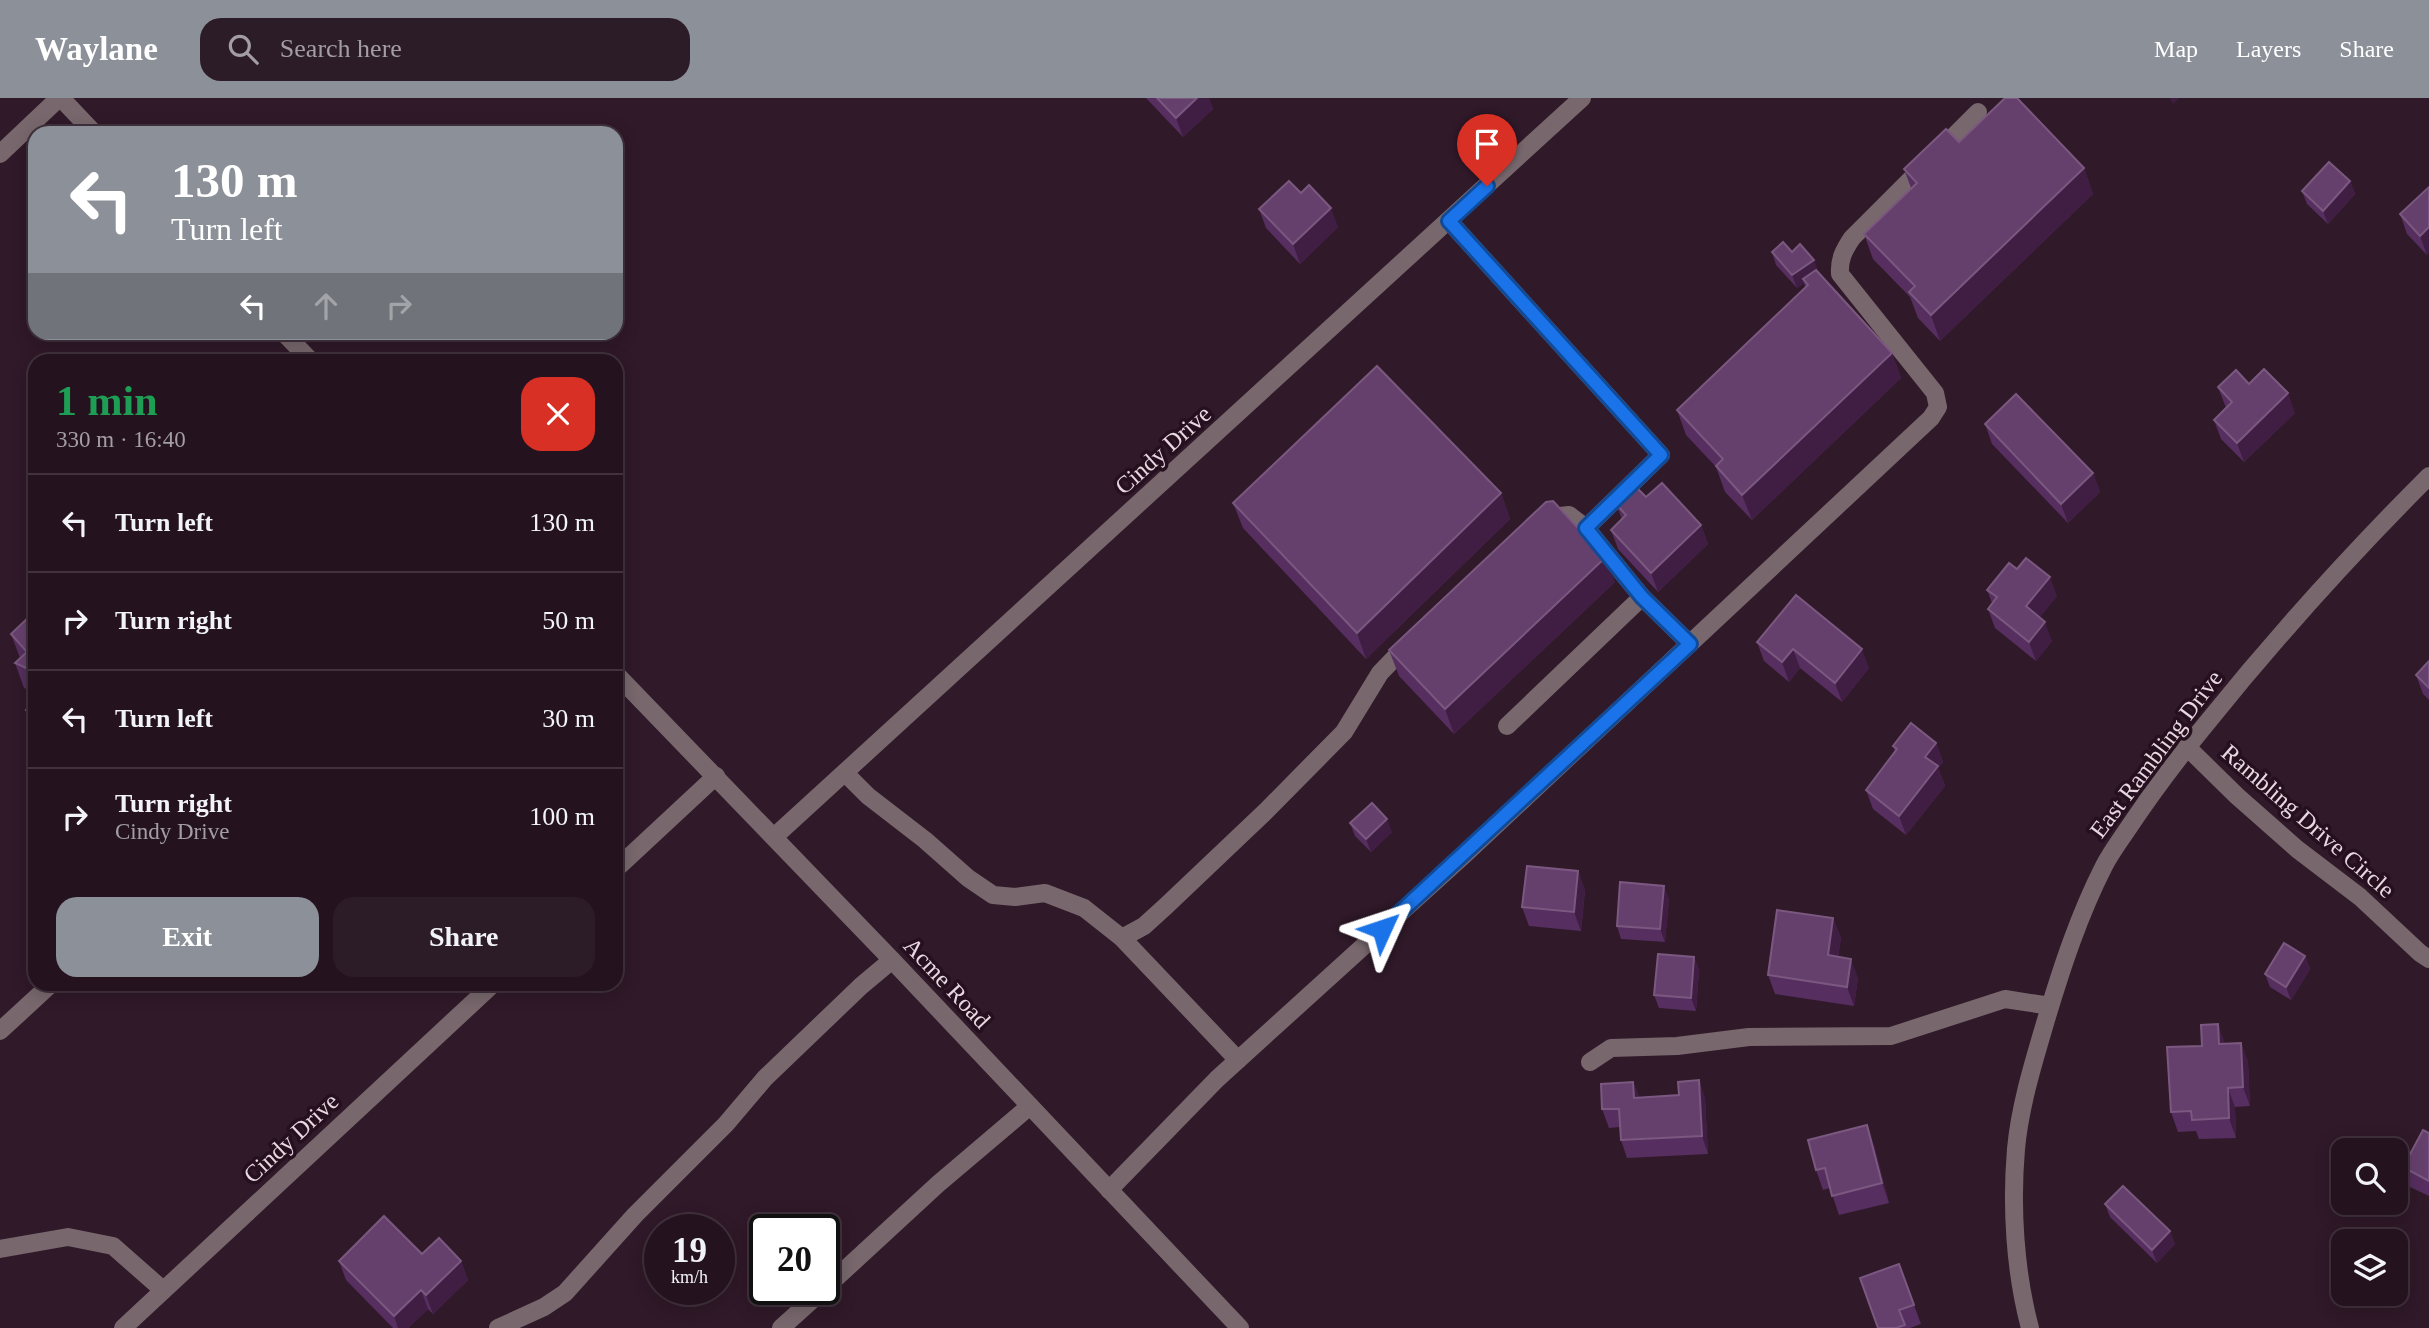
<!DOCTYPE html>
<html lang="en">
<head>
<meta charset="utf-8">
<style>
  body { margin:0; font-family:Georgia,serif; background:#2c1c28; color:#f1f3f6; height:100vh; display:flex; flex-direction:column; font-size:26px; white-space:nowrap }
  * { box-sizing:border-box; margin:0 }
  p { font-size:23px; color:#a39ea4 }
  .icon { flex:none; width:38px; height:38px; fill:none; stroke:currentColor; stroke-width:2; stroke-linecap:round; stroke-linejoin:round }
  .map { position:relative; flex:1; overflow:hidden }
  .details { position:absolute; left:28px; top:256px; width:595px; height:637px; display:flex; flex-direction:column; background:#24131f; border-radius:21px; box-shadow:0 4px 18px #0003,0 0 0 2px #41323d }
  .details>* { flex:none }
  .hud { position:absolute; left:28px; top:28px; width:595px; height:214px; border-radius:21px; box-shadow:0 4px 18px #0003,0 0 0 2px #41323d; background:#8c9099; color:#fff; overflow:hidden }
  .fabs { position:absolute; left:2331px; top:1040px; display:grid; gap:14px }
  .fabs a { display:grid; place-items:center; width:77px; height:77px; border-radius:14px; background:#24131f; box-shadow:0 4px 18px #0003,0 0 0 2px #41323d; font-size:35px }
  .speed { position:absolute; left:644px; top:1116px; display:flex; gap:14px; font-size:35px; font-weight:700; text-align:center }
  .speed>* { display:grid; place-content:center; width:91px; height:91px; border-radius:50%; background:#24131f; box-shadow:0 4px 18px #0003,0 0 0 2px #41323d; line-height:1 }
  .speed small { font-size:18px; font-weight:400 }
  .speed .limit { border:4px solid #111; border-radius:10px; background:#fff; color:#111 }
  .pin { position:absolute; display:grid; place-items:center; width:60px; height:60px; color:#fff; margin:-72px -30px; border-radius:50% 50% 50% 0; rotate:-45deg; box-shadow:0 0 7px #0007 }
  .pin .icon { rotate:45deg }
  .me { position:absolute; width:77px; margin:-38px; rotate:48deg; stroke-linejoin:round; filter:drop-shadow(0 0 5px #0008) }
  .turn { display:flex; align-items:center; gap:24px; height:147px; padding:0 28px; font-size:32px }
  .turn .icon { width:91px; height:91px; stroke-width:2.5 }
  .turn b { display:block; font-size:49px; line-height:60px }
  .lanes { display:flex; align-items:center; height:66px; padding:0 28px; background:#0003; justify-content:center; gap:35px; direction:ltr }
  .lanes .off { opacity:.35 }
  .round { display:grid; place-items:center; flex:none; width:74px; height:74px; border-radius:21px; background:#2c1c28 }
  .head { display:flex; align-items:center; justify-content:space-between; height:119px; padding:0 28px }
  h1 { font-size:42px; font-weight:700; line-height:52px; color:#1e9e55 }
  .primary-button { display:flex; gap:14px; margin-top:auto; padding:14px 28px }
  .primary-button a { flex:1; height:80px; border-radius:21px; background:#8c9099; color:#fff; font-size:28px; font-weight:700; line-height:80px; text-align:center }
  .primary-button a+a { background:#2c1c28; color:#f1f3f6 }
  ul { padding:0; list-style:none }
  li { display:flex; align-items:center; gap:21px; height:98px; padding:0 28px; border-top:2px solid #41323d }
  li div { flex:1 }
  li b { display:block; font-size:26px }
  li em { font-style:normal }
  header { display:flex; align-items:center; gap:42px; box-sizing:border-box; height:98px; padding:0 35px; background:#8c9099; color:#fff }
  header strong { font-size:33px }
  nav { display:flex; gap:38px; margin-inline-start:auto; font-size:24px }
  .search { width:490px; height:63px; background:#2c1c28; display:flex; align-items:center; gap:18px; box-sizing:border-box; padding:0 24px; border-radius:21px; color:#a39ea4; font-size:26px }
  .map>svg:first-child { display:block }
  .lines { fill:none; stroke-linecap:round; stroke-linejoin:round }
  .minor { stroke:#78686d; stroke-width:18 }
  .wall { fill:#562e5f }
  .shaded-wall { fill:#401e43 }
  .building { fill:#66406d; stroke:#7a587f; stroke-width:2 }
  .route-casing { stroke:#114b97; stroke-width:18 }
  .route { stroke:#1a73e8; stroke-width:12 }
  .labels { text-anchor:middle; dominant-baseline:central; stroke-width:7; stroke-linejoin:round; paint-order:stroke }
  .street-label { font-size:24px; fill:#e8d8e2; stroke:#26101f }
</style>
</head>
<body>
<header>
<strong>Waylane</strong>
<div class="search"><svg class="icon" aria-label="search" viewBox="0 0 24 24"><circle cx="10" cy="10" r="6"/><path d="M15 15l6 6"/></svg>Search here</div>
<nav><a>Map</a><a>Layers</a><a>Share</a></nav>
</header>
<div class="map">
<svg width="2429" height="1230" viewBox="0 0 2429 1230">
  <rect width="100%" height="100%" fill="#301929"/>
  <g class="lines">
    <g class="minor">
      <path d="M61 0 94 35"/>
      <path d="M0 56 59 0"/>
      <path d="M1449 123 1661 357 1586 430 1642 499 1507 628"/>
      <path d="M283 234 310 262"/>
      <path d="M1543 420 1569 417 1586 430"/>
      <path d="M1642 499 1690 546"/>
      <path d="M616 576 892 862 1240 1230"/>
      <path d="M2187 649 2237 698 2297 751 2360 799 2420 855 2429 861"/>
      <path d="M845 675 868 698 925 742 968 780 993 797 1015 799 1045 795 1084 810 1122 840 1238 962"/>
      <path d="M774 739 1582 0"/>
      <path d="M616 771 716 678"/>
      <path d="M1122 840 1144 828 1166 808 1266 713 1344 634 1380 575 1408 546"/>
      <path d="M0 933 51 886"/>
      <path d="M1590 964 1611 950 1677 948 1749 939 1891 938 2005 901 2050 908"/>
      <path d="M1109 1092 1217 981 1464 757 1931 320 1938 309 1935 295 1840 176C1839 161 1844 152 1852 140L1978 14"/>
      <path d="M0 1151 68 1139 113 1148 163 1192"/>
      <path d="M824 1191 938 1086 1030 1008"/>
      <path d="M123 1230 493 886"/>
      <path d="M498 1230 544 1209 565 1195 635 1117 726 1026 765 980 861 888 892 862"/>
      <path d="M781 1230 823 1192"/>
      <path d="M2030 1230C2015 1174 2011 1109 2016 1051 2020 1007 2034 963 2046 922 2062 869 2079 817 2104 768 2110 756 2119 744 2127 732 2151 696 2178 660 2206 626 2276 539 2350 457 2429 378"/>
    </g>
  </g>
  <g class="wall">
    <path d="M1146 0H1209L1213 11 1183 39Z"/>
    <path d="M1959 44 2084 70 2093 96 1940 243 1918 220 1910 199 1873 161 1864 136 1911 90 1904 71Z"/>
    <path d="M2350 83 2355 96 2328 126 2307 106 2302 93Z"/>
    <path d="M2429 89 2427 157 2407 136 2400 116Z"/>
    <path d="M1301 95 1338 129 1300 166 1266 130 1259 111Z"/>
    <path d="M1772 154H1792L1819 174 1892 255 1901 280 1752 422 1725 394 1716 369 1686 337 1677 312 1805 189 1804 185 1797 190 1776 167Z"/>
    <path d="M2249 286 2295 315 2244 364 2221 341 2214 322 2226 310 2218 289Z"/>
    <path d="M1985 326 2093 375 2100 394 2068 425 1992 346Z"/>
    <path d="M1501 395 1510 421 1366 561 1243 430 1233 405Z"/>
    <path d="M1646 399 1701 427 1708 446 1658 494 1618 451 1611 432 1622 421 1616 406Z"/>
    <path d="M2017 471 2057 498 2040 519 2052 543 2036 563 1995 530 1988 511 1992 505 1987 492Z"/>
    <path d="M1615 484 1454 636 1399 578 1389 552Z"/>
    <path d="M1796 497 1869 570 1842 604 1800 570 1789 584 1764 563 1757 544Z"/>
    <path d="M35 513V636L26 612 35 603 31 593 24 590 15 565 20 560 11 536Z"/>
    <path d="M2429 563V602L2423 596 2416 577Z"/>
    <path d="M1936 645 1943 664 1938 670 1945 688 1906 737 1873 711 1866 692 1895 654 1893 648Z"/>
    <path d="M1350 725 1392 734 1371 754 1355 738Z"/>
    <path d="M1578 773 1585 793 1581 833 1529 828 1522 809Z"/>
    <path d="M1669 801 1665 844 1621 841 1617 828Z"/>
    <path d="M1833 820 1841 840 1838 859 1858 880 1854 908 1775 896 1768 877Z"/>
    <path d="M2305 858 2310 871 2291 902 2270 889 2265 876Z"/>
    <path d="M1694 859 1699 872 1696 913 1659 910 1654 897Z"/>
    <path d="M2241 945 2248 964 2250 1008 2235 1009 2236 1040 2199 1041 2196 1033 2178 1034 2171 1014 2202 948Z"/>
    <path d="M1699 982 1705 1001 1708 1056 1627 1060 1621 1042 1620 1029 1609 1030 1602 1011 1633 984 1639 999 1679 997Z"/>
    <path d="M2429 1035V1098L2410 1089 2403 1069Z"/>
    <path d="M1874 1047 1889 1105 1839 1117 1830 1090 1823 1092 1816 1072Z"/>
    <path d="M2105 1106 2170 1133 2175 1146 2157 1165 2110 1119Z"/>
    <path d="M422 1156 461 1163 468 1182 433 1216 428 1211 408 1230H393L346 1182 339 1163Z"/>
    <path d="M1899 1166 1921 1226 1910 1230H1878Z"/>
  </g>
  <g class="shaded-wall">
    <path d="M1197 0H1209L1213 11 1183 39 1176 20Z"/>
    <path d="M2170 0H2179L2173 6Z"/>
    <path d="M2084 70 2093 96 1940 243 1931 217Z"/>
    <path d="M2350 83 2355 96 2328 126 2323 113Z"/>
    <path d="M1331 110 1338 129 1300 166 1293 146Z"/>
    <path d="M2429 129V155L2427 157 2420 138Z"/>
    <path d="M1814 162 1819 175 1803 181 1804 185 1797 190 1792 177Z"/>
    <path d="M1892 255 1901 280 1752 422 1742 397Z"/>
    <path d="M2288 295 2295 315 2244 364 2237 345Z"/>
    <path d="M2093 375 2100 394 2068 425 2061 406Z"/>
    <path d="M1501 395 1510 421 1366 561 1357 535Z"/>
    <path d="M1701 427 1708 446 1658 494 1651 475Z"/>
    <path d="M1606 459 1615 484 1454 636 1445 611Z"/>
    <path d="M2050 479 2057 498 2033 528 2026 508Z"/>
    <path d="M2045 524 2052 543 2036 563 2029 544Z"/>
    <path d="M1793 551 1800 570 1789 584 1782 564Z"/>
    <path d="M1862 551 1869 570 1842 604 1835 585Z"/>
    <path d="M1936 645 1943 664 1938 670 1945 688 1906 737 1899 718 1925 659Z"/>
    <path d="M1387 721 1392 734 1371 754 1366 741Z"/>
    <path d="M1578 773 1585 793 1581 833 1574 814Z"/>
    <path d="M1664 788 1669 801 1665 844 1660 831Z"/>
    <path d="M1833 820 1841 840 1835 877 1828 857Z"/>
    <path d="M2305 858 2310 871 2291 902 2286 889Z"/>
    <path d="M1694 859 1699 872 1696 913 1691 900Z"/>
    <path d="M1851 861 1858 880 1854 908 1847 889Z"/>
    <path d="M2218 926 2225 945 2219 946Z"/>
    <path d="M2241 945 2248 964 2250 1008 2243 989Z"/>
    <path d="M1699 982 1705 1001 1708 1056 1702 1038Z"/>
    <path d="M1633 984 1640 1003 1634 1000Z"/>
    <path d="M2228 990 2235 1009 2236 1040 2229 1020Z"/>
    <path d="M1867 1027 1874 1047 1889 1105 1882 1085Z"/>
    <path d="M2170 1133 2175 1146 2157 1165 2152 1152Z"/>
    <path d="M461 1163 468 1182 433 1216 426 1197Z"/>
    <path d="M421 1192 428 1211 408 1230H398L394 1218Z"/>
  </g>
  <g class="building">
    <path d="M1157 0H1197L1176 20Z"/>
    <path d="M2005 0H2017L2084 70 1931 217 1909 194 1915 188 1864 136 1917 85 1904 71 1946 31 1959 44Z"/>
    <path d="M2329 64 2350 83 2323 113 2302 93Z"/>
    <path d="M1289 83 1301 95 1309 87 1331 110 1293 146 1259 111Z"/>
    <path d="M2429 89V129L2420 138 2400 116Z"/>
    <path d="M1783 144 1792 154 1800 146 1814 162 1792 177 1772 154Z"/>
    <path d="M1816 172 1892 255 1742 397 1716 368 1723 361 1677 312 1808 187 1803 181Z"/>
    <path d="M1377 268 1501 395 1357 535 1233 405Z"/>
    <path d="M2264 271 2288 295 2237 345 2214 322 2232 304 2218 289 2236 272 2249 286Z"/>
    <path d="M2016 296 2093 375 2061 406 1985 326Z"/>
    <path d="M1662 385 1701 427 1651 475 1611 432 1626 417 1616 406 1635 388 1646 399Z"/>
    <path d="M1553 403 1590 443 1592 441 1606 459 1445 611 1389 552 1546 404Z"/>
    <path d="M2026 460 2050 479 2026 508 2045 524 2029 544 1988 511 1997 499 1987 492 2009 465 2017 471Z"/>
    <path d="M1796 497 1862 551 1835 585 1793 551 1782 564 1757 544Z"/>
    <path d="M35 513V574L15 565 27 554 11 536Z"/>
    <path d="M2429 563V590L2416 577Z"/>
    <path d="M35 585V595L30 590Z"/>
    <path d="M35 603V621L26 612Z"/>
    <path d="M1911 625 1936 645 1925 659 1938 668 1899 718 1866 692 1897 651 1893 648Z"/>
    <path d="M1372 705 1387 721 1366 741 1350 725Z"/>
    <path d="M1527 768 1578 773 1574 814 1522 809Z"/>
    <path d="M1620 784 1664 788 1660 831 1617 828Z"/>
    <path d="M1777 812 1833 820 1828 857 1851 861 1847 889 1768 877Z"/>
    <path d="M2284 845 2305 858 2286 889 2265 876Z"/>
    <path d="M1658 856 1694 859 1691 900 1654 897Z"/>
    <path d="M2218 926 2219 946 2241 945 2243 989 2228 990 2229 1020 2192 1022 2191 1013 2171 1014 2167 949 2202 948 2201 927Z"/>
    <path d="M1699 982 1702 1038 1621 1042 1619 1011H1602L1601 986 1633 984 1634 1000 1679 997 1678 984Z"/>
    <path d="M1867 1027 1882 1085 1832 1098 1825 1070 1816 1072 1808 1042Z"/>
    <path d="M2423 1032 2429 1035V1083L2403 1069Z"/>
    <path d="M2123 1088 2170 1133 2152 1152 2105 1106Z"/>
    <path d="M384 1118 422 1156 439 1140 461 1163 426 1197 421 1192 394 1218 339 1163Z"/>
    <path d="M1899 1166 1914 1207 1899 1212 1905 1227 1896 1230H1878L1860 1180Z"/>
  </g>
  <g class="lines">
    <defs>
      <path id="route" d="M1382 831 1690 546 1642 499 1586 430 1661 357 1449 123 1487 88"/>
    </defs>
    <use href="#route" class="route-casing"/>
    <use href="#route" class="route"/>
  </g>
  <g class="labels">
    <g class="street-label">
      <text transform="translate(1163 352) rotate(-42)">Cindy Drive</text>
      <text transform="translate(2156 656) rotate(-53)">East Rambling Drive</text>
      <text transform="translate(2308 723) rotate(41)">Rambling Drive Circle</text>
      <text transform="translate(947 885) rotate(47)">Acme Road</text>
      <text transform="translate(291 1040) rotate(-43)">Cindy Drive</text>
    </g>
  </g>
</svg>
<div class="fabs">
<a><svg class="icon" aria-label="search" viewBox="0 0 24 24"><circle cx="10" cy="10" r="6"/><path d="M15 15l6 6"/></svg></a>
<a><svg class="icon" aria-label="layers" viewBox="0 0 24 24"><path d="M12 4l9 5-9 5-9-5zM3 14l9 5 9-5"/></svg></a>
</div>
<div class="speed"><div>19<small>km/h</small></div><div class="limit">20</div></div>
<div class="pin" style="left:1487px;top:88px;background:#d93025"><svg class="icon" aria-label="arrive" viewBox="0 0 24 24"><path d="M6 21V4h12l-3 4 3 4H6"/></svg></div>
<svg class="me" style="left:1382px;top:831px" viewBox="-20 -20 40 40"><path d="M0-17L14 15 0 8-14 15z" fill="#1a73e8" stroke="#fff" stroke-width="4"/></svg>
<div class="hud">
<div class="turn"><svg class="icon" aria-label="left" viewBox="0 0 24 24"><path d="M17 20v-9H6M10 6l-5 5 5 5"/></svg><div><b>130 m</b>Turn left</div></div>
<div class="lanes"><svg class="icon" aria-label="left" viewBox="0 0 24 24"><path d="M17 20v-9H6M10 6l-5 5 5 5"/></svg><svg class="icon off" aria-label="ahead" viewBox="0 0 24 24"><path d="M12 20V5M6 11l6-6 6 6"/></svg><svg class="icon off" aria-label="right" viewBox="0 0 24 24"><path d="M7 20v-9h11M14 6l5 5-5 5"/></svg></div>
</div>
<section class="details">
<div class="head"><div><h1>1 min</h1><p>330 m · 16:40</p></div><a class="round" style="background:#d93025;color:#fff"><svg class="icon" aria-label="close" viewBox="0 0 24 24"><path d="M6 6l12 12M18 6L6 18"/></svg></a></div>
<ul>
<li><svg class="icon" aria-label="left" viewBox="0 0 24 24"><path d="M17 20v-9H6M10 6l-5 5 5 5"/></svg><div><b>Turn left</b></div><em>130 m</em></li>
<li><svg class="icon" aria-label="right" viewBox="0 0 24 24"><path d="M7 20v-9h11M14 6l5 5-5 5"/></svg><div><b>Turn right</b></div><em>50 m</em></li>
<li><svg class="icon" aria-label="left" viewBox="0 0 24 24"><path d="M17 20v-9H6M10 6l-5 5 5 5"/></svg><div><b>Turn left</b></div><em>30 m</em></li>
<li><svg class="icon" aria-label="right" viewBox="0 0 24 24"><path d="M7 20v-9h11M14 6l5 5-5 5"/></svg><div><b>Turn right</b><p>Cindy Drive</p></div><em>100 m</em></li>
</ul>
<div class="primary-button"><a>Exit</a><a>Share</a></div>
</section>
</div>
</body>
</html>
